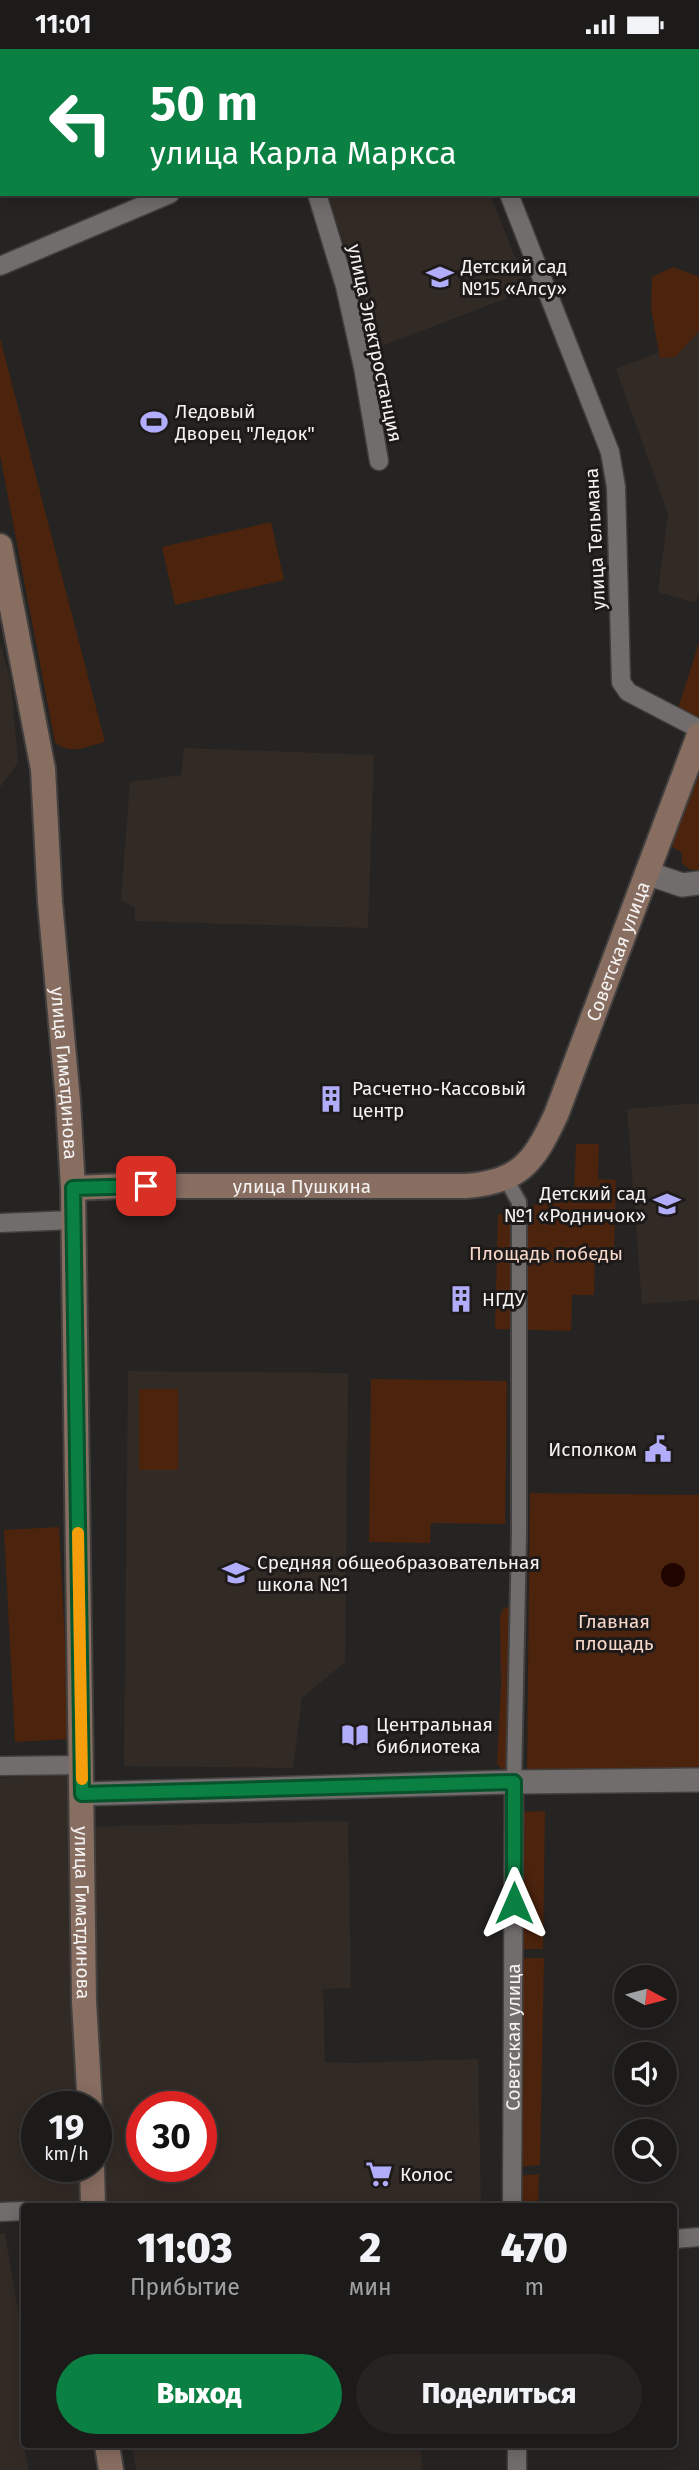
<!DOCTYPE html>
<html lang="ru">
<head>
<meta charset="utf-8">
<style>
  body { margin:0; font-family:"Fira Sans",sans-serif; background:#252423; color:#f1f3f6; height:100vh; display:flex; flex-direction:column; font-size:26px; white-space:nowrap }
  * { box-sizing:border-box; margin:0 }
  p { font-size:23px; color:#a0a1a2 }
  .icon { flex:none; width:38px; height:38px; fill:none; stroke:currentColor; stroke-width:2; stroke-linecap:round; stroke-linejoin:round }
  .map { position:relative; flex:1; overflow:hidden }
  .panel { position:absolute; left:21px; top:2154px; width:656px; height:245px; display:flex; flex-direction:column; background:#1c1b1a; border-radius:7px; box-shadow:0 4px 18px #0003,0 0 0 2px #3a3939 }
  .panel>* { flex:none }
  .hud { position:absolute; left:0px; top:0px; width:700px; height:147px; box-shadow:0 4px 18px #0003,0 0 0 2px #3a3939; background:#0b8043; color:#fff; overflow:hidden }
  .needle { width:46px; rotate:97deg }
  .buttons { position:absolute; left:614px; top:1916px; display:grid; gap:14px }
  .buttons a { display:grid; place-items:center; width:63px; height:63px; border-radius:50%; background:#1c1b1a; box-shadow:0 4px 18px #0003,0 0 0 2px #3a3939; font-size:35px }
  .speed { position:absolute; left:21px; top:2042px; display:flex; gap:14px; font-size:35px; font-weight:700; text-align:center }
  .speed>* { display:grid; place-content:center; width:91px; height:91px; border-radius:50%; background:#1c1b1a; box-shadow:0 4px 18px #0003,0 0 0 2px #3a3939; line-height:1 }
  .speed small { font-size:18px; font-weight:400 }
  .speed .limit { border:10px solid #d22; background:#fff; color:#111 }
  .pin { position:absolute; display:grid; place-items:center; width:60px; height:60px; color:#fff; margin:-30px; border-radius:14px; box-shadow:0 4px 10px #0006 }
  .me { position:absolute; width:77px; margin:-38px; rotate:0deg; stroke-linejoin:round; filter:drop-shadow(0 0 5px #0008) }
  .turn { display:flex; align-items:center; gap:24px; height:147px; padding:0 35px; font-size:32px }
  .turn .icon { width:91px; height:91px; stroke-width:2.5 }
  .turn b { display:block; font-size:49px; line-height:60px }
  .eta { display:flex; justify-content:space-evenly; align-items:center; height:119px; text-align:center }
  .eta b { font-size:42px; font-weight:800; line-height:49px }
  .cta { display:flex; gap:14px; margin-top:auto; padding:14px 35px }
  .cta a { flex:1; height:80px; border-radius:42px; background:#0b8043; color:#fff; font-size:28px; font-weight:800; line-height:80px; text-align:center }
  .cta a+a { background:#252423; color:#f1f3f6 }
  .status { display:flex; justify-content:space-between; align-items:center; height:49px; padding:0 35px; background:#1c1b1a; direction:ltr }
  .status svg { height:19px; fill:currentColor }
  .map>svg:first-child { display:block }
  .built { fill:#322a25; fill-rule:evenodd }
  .green { fill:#4c230d }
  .water { fill:#200400 }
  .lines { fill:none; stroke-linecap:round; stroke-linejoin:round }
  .pedestrian-casing { stroke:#42403f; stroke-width:18 }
  .minor-casing { stroke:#42403f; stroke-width:21 }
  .tertiary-casing { stroke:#42403f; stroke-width:26 }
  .secondary-casing { stroke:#42403f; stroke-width:28 }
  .pedestrian { stroke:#716d6c; stroke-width:14 }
  .minor { stroke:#716d6c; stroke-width:18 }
  .tertiary { stroke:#716d6c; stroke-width:23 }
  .secondary { stroke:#886d61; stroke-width:24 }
  .route-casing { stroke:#07532c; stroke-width:18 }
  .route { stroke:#0b8043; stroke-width:12 }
  .slow { stroke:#f59e0b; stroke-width:12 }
  .labels { text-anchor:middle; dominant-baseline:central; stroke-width:6; stroke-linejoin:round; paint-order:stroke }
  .poi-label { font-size:19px; fill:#f5f3f2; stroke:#1d1a19; text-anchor:start }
  .street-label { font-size:19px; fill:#f5f3f2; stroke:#1d1a19 }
  .park-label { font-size:19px; fill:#f7d7c9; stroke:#1d1a19 }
</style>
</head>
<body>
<div class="status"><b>11:01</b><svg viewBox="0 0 49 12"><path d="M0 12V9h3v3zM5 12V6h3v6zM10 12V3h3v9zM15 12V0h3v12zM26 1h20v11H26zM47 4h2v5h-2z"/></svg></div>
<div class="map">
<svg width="699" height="2421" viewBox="0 0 699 2421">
  <rect width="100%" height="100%" fill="#262422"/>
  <g class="built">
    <path d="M326 145H490L528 241 382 297Z"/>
    <path d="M699 244V542L695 554 658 543 668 465 616 320 681 295Z"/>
    <path d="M0 594 11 633 18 714 0 738Z"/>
    <path d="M184 699 374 706 368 879 135 872V859L121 851 130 733 181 726Z"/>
    <path d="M699 1054V1251L642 1255 627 1060Z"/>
    <path d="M128 1322 348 1324 345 1613 302 1649 293 1719 124 1717Z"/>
    <path d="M67 1725 69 1778 348 1772 351 1939 323 1940 325 2013 352 2014 478 2010 481 2158H109V2155L0 2154V1729ZM37 2058H96V2118H37ZM142 2058H201V2118H142Z"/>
    <path d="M5 2184 24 2297V2396L29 2421H0V2185Z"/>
    <path d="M132 2396H421L422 2421H136Z"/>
  </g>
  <g class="green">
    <path d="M673 218 699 228V282L675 308 660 309 651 259 652 228Z"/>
    <path d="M0 289 105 693C88 697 69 707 55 693L0 406Z"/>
    <path d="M271 473 284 531 175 556 162 498Z"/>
    <path d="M699 593V675L676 666Z"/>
    <path d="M699 706V822L689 820 682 814V804L667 794Z"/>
    <path d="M576 1095H599L598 1130 616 1131 614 1202H595L594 1246H572L571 1282 495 1280 498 1166 574 1145Z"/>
    <path d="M371 1330 507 1332 505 1475 431 1474 430 1494 369 1493Z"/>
    <rect x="139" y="1340" width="39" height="81"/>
    <path d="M530 1444 699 1446V1719L527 1722Z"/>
    <path d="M59 1478 70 1690 15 1693 4 1481Z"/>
    <path d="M508 1558 513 1560 508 1720H502L497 1715 501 1636 500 1567 504 1559Z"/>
    <path d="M545 1762 543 1900H518L519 1763Z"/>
    <path d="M519 1909H544L540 2116 517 2118Z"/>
    <path d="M539 2125 538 2158H517V2127Z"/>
  </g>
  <circle class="water" cx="673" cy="1526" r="12"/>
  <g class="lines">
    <defs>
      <path id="pedestrian" d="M506 1130 519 1153V1484L514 1733"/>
      <g id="minor">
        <path d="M451 0 452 2"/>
        <path d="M317 145 345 237 363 318 379 412"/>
        <path d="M509 145 610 403 616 438 621 633 628 643 699 680"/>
        <path d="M0 217 170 145"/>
        <path d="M0 1174 73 1171"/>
        <path d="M0 1717 82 1716"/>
        <path id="s1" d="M512 2158 514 1733"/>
        <path d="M0 2163 24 2162"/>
        <path d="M674 2190 699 2188"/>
        <path d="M517 2396V2421"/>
      </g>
      <g id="tertiary">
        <path d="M647 824 682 836 699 834"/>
        <path d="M82 1745 514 1733 699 1731"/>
      </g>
      <g id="secondary">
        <path id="s2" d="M0 497 43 720 50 853 68 1052 73 1139 84 1952 90 2058"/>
        <path id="s3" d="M73 1139 121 1137H466C520 1133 534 1113 556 1066L699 686"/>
        <path d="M92 2118 93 2158"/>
        <path d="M107 2396 111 2421"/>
      </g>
    </defs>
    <use href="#pedestrian" class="pedestrian-casing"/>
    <use href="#minor" class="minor-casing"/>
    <use href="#tertiary" class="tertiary-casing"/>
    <use href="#secondary" class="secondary-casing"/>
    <use href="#pedestrian" class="pedestrian"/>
    <use href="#minor" class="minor"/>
    <use href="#tertiary" class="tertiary"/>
    <use href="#secondary" class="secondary"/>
  </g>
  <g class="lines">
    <defs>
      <path id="route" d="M146 1137 73 1139 82 1745 514 1733V1854"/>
    </defs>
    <use href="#route" class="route-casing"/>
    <use href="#route" class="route"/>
    <path class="slow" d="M78 1484 82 1730"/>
  </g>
  <defs>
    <symbol id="school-bare" viewBox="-9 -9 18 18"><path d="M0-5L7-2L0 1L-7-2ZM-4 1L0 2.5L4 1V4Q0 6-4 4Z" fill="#b1adfa" stroke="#1d1a19" stroke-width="2.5" paint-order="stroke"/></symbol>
    <symbol id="stadium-bare" viewBox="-9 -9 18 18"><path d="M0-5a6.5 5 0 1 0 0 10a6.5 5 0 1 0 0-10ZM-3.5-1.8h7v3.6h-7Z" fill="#b1adfa" stroke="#1d1a19" stroke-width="2.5" paint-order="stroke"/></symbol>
    <symbol id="building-bare" viewBox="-9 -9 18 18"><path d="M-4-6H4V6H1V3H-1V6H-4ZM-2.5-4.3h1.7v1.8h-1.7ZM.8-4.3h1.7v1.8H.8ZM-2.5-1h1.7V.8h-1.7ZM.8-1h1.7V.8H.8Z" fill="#b1adfa" stroke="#1d1a19" stroke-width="2.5" paint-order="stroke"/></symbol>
    <symbol id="civic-bare" viewBox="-9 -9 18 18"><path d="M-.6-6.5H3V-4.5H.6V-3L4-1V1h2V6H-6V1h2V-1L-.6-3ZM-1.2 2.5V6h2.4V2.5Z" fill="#b1adfa" stroke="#1d1a19" stroke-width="2.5" paint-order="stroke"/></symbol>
    <symbol id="library-bare" viewBox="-9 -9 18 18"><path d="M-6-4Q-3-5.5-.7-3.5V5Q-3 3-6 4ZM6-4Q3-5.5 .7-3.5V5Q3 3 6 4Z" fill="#b1adfa" stroke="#1d1a19" stroke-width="2.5" paint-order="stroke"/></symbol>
    <symbol id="supermarket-bare" viewBox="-9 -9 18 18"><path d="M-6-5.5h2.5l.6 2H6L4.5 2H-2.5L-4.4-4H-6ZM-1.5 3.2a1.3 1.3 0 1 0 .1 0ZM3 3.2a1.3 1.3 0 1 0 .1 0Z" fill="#b1adfa" stroke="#1d1a19" stroke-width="2.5" paint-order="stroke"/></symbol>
  </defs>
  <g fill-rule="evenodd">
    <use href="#school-bare" x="421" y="209" width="38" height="38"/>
    <use href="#stadium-bare" x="135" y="354" width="38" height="38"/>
    <use href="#building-bare" x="312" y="1031" width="38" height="38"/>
    <use href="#school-bare" x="648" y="1136" width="38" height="38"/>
    <use href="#building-bare" x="442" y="1231" width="38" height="38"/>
    <use href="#civic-bare" x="639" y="1381" width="38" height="38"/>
    <use href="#school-bare" x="217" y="1505" width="38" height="38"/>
    <use href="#library-bare" x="336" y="1667" width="38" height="38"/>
    <use href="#supermarket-bare" x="360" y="2106" width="38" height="38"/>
  </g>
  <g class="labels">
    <g class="poi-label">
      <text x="461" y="217">Детский сад<tspan x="461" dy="22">№15 «Алсу»</tspan></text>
      <text x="175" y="362">Ледовый<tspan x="175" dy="22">Дворец "Ледок"</tspan></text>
      <text x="352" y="1039">Расчетно-Кассовый<tspan x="352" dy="22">центр</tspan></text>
      <text x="646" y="1144" text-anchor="end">Детский сад<tspan x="646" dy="22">№1 «Родничок»</tspan></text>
      <text x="482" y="1250">НГДУ</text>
      <text x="637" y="1400" text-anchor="end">Исполком</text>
      <text x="257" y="1513">Средняя общеобразовательная<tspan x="257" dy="22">школа №1</tspan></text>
      <text x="376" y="1675">Центральная<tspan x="376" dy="22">библиотека</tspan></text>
      <text x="400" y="2125">Колос</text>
    </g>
    <g class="street-label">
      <text transform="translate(375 294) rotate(78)">улица Электростанция</text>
      <text transform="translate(595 490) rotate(-93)">улица Тельмана</text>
      <text stroke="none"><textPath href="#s3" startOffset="691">Советская улица</textPath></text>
      <text stroke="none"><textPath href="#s2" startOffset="532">улица Гиматдинова</textPath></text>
      <text stroke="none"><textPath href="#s3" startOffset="229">улица Пушкина</textPath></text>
      <text stroke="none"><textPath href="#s2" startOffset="1372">улица Гиматдинова</textPath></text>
      <text stroke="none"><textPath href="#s1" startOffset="170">Советская улица</textPath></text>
    </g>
    <g class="park-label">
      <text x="546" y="1204">Площадь победы</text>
      <text x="614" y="1572">Главная<tspan x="614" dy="22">площадь</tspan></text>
    </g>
  </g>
</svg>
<div class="buttons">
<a><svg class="needle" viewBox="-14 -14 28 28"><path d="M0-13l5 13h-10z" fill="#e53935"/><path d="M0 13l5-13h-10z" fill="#a0a1a2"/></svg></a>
<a><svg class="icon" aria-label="sound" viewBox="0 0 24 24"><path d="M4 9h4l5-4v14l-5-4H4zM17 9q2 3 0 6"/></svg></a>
<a><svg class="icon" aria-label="search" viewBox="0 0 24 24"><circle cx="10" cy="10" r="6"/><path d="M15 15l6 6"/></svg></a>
</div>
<div class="speed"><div>19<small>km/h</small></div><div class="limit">30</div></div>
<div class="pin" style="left:146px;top:1137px;background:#d93025"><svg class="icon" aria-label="arrive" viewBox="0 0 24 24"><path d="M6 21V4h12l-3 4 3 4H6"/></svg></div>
<svg class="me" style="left:514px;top:1854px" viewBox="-20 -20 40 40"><path d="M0-17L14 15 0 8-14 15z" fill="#0b8043" stroke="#fff" stroke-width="4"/></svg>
<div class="hud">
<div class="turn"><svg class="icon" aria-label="left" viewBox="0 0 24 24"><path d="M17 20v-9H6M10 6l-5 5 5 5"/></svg><div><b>50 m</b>улица Карла Маркса</div></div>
</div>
<section class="panel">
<div class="eta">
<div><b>11:03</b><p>Прибытие</p></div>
<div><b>2</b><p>мин</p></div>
<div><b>470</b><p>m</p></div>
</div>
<div class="cta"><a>Выход</a><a>Поделиться</a></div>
</section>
</div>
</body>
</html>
